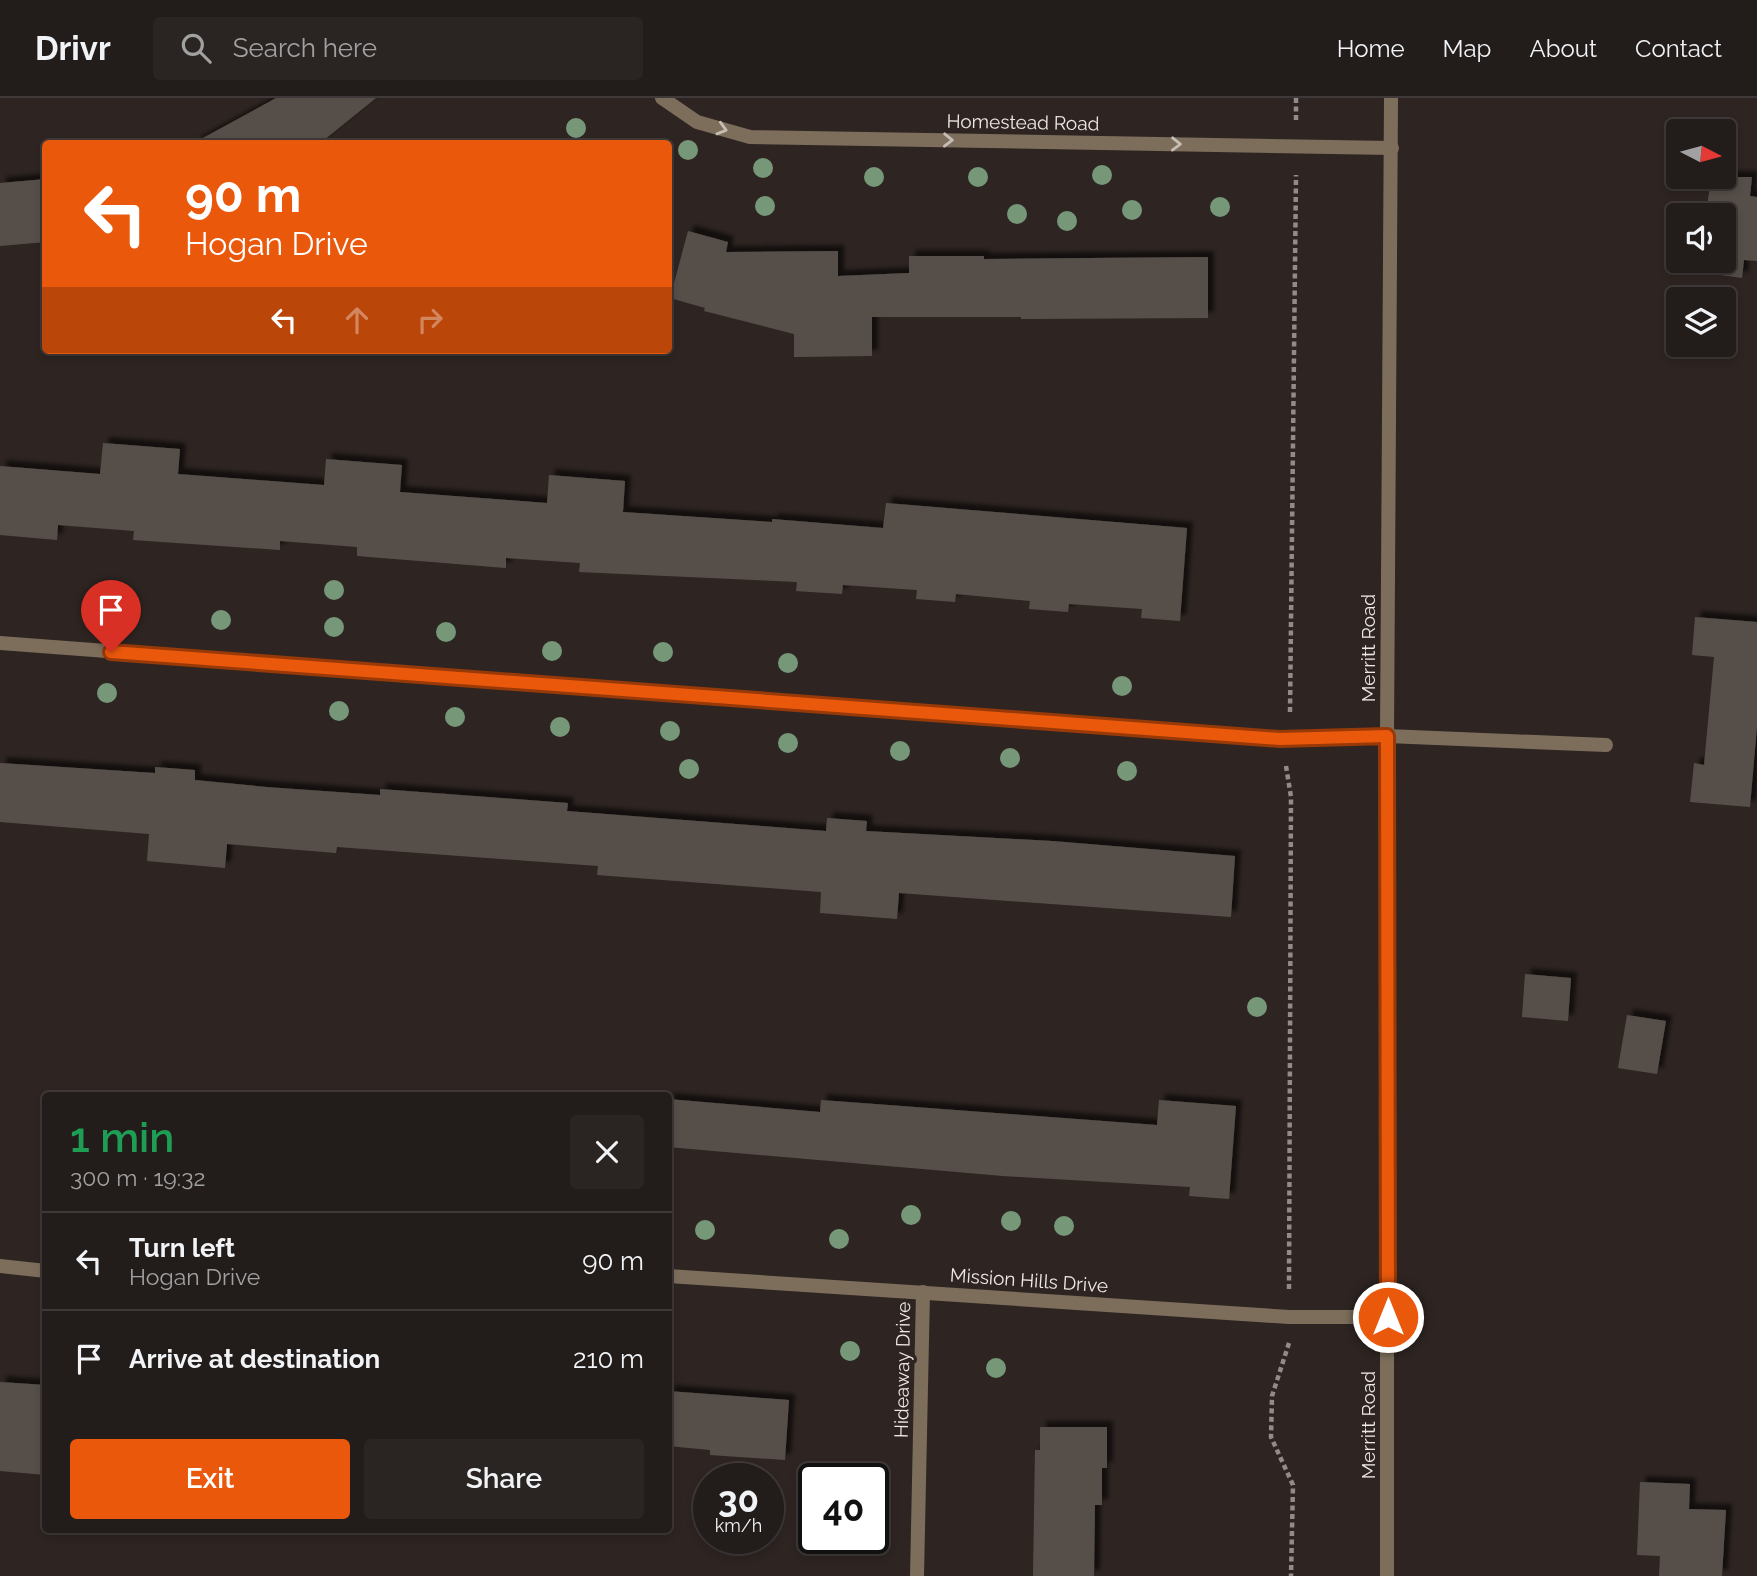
<!DOCTYPE html>
<html lang="en">
<head>
<meta charset="utf-8">
<style>
  body { margin:0; font-family:Raleway,sans-serif; background:#2a2523; color:#f1f3f6; height:100vh; display:flex; flex-direction:column; font-size:26px; white-space:nowrap }
  * { box-sizing:border-box; margin:0 }
  p { font-size:23px; color:#a2a1a2 }
  .icon { flex:none; width:38px; height:38px; fill:none; stroke:currentColor; stroke-width:2; stroke-linecap:round; stroke-linejoin:round }
  .map { position:relative; flex:1; overflow:hidden }
  .sheet { position:absolute; left:42px; top:994px; width:630px; height:441px; display:flex; flex-direction:column; background:#221c1a; border-radius:7px; box-shadow:0 4px 10px #0003,0 0 0 2px #3f3a39 }
  .sheet>* { flex:none }
  .hud { position:absolute; left:42px; top:42px; width:630px; height:214px; border-radius:7px; box-shadow:0 4px 10px #0003,0 0 0 2px #3f3a39; background:#ea580c; color:#fff; overflow:hidden }
  .needle { width:46px; rotate:96deg }
  .tools { position:absolute; left:1666px; top:21px; display:grid; gap:14px }
  .tools a { display:grid; place-items:center; width:70px; height:70px; border-radius:7px; background:#221c1a; box-shadow:0 4px 10px #0003,0 0 0 2px #3f3a39; font-size:35px }
  .speed { position:absolute; left:693px; top:1365px; display:flex; gap:14px; font-size:35px; font-weight:700; text-align:center }
  .speed>* { display:grid; place-content:center; width:91px; height:91px; border-radius:50%; background:#221c1a; box-shadow:0 4px 10px #0003,0 0 0 2px #3f3a39; line-height:1 }
  .speed small { font-size:18px; font-weight:400 }
  .speed .limit { border:4px solid #111; border-radius:10px; background:#fff; color:#111 }
  .pin { position:absolute; display:grid; place-items:center; width:60px; height:60px; color:#fff; margin:-72px -30px; border-radius:50% 50% 50% 0; rotate:-45deg; box-shadow:0 0 7px #0007 }
  .pin .icon { rotate:45deg }
  .me { position:absolute; width:77px; margin:-38px; rotate:0deg; stroke-linejoin:round; filter:drop-shadow(0 0 5px #0008) }
  .turn { display:flex; align-items:center; gap:24px; height:147px; padding:0 28px; font-size:32px }
  .turn .icon { width:91px; height:91px; stroke-width:2.5 }
  .turn b { display:block; font-size:49px; line-height:60px }
  .lanes { display:flex; align-items:center; height:66px; padding:0 28px; background:#0003; justify-content:center; gap:35px; direction:ltr }
  .lanes .off { opacity:.35 }
  .round { display:grid; place-items:center; flex:none; width:74px; height:74px; border-radius:7px; background:#2a2523 }
  .overview { display:flex; align-items:center; justify-content:space-between; height:119px; padding:0 28px }
  h1 { font-size:42px; font-weight:600; line-height:52px; color:#1e9e55 }
  .button { display:flex; gap:14px; margin-top:auto; padding:14px 28px }
  .button a { flex:1; height:80px; border-radius:7px; background:#ea580c; color:#fff; font-size:28px; font-weight:600; line-height:80px; text-align:center }
  .button a+a { background:#2a2523; color:#f1f3f6 }
  ul { padding:0; list-style:none }
  li { display:flex; align-items:center; gap:21px; height:98px; padding:0 28px; border-top:2px solid #3f3a39 }
  li div { flex:1 }
  li b { display:block; font-size:26px }
  li em { font-style:normal }
  header { display:flex; align-items:center; gap:42px; box-sizing:border-box; height:98px; padding:0 35px; background:#221c1a; border-bottom:2px solid #3f3a39 }
  header strong { font-size:33px }
  nav { display:flex; gap:38px; margin-inline-start:auto; font-size:24px }
  .search { width:490px; height:63px; background:#2a2523; display:flex; align-items:center; gap:18px; box-sizing:border-box; padding:0 24px; border-radius:7px; color:#a2a1a2; font-size:26px }
  .map>svg:first-child { display:block }
  .building { fill:#565049; filter:url(#shadow) }
  .lines { fill:none; stroke-linecap:round; stroke-linejoin:round }
  .path { stroke:#938b89; stroke-width:4.5; stroke-dasharray:5 3.5; stroke-linecap:butt }
  .service { stroke:#7d6e5c; stroke-width:14 }
  .minor { stroke:#7d6e5c; stroke-width:14 }
  .tertiary { stroke:#7d6e5c; stroke-width:14 }
  .tree { fill:#769879 }
  .oneway { stroke:#c6bdb5 }
  .route-casing { stroke:#983908; stroke-width:18 }
  .route { stroke:#ea580c; stroke-width:12 }
  .labels { text-anchor:middle; dominant-baseline:central; stroke-width:7; stroke-linejoin:round; paint-order:stroke }
  .street-label { font-size:19px; fill:#ede7e5; stroke:#2e2522 }
</style>
</head>
<body>
<header>
<strong>Drivr</strong>
<div class="search"><svg class="icon" aria-label="search" viewBox="0 0 24 24"><circle cx="10" cy="10" r="6"/><path d="M15 15l6 6"/></svg>Search here</div>
<nav><a>Home</a><a>Map</a><a>About</a><a>Contact</a></nav>
</header>
<div class="map">
<svg width="1757" height="1478" viewBox="0 0 1757 1478">
  <defs>
    <filter id="shadow"><feDropShadow dx="6" dy="-6" stdDeviation="2" flood-color="#0009"/></filter>
  </defs>
  <rect width="100%" height="100%" fill="#2e2522"/>
  <g class="building">
    <path d="M276 0H376L319 46H192Z"/>
    <path d="M1711 79H1752L1750 98 1757 99V163L1744 162 1742 180 1699 174 1701 163H1724V117H1706Z"/>
    <path d="M46 81V144L0 148V85Z"/>
    <path d="M688 133 728 144 726 154 838 153V178L909 175V158H984V161L1208 159V220L1021 221V219H872V258L794 259V236L704 213 705 210 670 200Z"/>
    <path d="M103 345 180 351 178 376 324 387 326 361 402 367 400 394 547 405 549 377 625 383 623 414 772 424V421L883 430 886 405 1187 430 1180 523 1141 520 1142 511 1069 506 1068 514 1029 511 1030 503 956 496 955 504 916 501 917 492 843 487 842 496 796 493 797 484 579 474 580 465 506 460V470L357 458V449L280 443V452L133 442 134 433 58 427 57 442 0 437V368L100 376Z"/>
    <path d="M1695 519 1757 524V628L1750 709 1690 704 1694 665 1704 667 1714 559 1692 557Z"/>
    <path d="M0 665 155 675V669L195 672V682L266 689 380 697V691L568 705 567 713 826 733 827 720 867 723 866 733 1052 743 1235 758 1231 819 899 795 897 821 820 815 821 794 597 777 598 768 337 749 336 755 227 746 225 770 147 763 149 736 0 724Z"/>
    <path d="M1525 876 1571 880 1568 923 1522 919Z"/>
    <path d="M1627 917 1666 923 1657 976 1618 970Z"/>
    <path d="M668 1001 820 1014 821 1002 1157 1027 1159 1002 1236 1008 1229 1101 1189 1098 1190 1089 1003 1078 668 1049Z"/>
    <path d="M0 1284 46 1287V1377L0 1373Z"/>
    <path d="M668 1293 789 1302 785 1362 710 1357V1352L668 1348Z"/>
    <path d="M1040 1329H1107V1370H1102V1407H1095L1094 1478H1033L1035 1352H1040Z"/>
    <path d="M1640 1384 1690 1386 1689 1411 1726 1412 1722 1478H1659L1660 1458 1637 1457Z"/>
  </g>
  <g class="lines">
    <g class="path">
      <path d="M1296 0V22"/>
      <path d="M1290 614 1296 77"/>
      <path d="M1286 668 1291 699 1289 1191"/>
      <path d="M1289 1245 1272 1298 1271 1339 1293 1387 1291 1478"/>
    </g>
    <path class="service" d="M1387 638 1606 647"/>
    <g class="minor">
      <path d="M662 0 697 24 750 39 1392 50"/>
      <path d="M0 545 1280 641 1387 638"/>
      <path d="M0 1168 46 1173"/>
      <path d="M668 1178 1289 1219H1388"/>
      <path d="M917 1478 923 1194"/>
    </g>
    <path class="tertiary" d="M1387 1478V638L1391 0"/>
  </g>
  <g class="tree">
    <circle cx="576" cy="30" r="10"/>
    <circle cx="688" cy="52" r="10"/>
    <circle cx="763" cy="70" r="10"/>
    <circle cx="1102" cy="77" r="10"/>
    <circle cx="874" cy="79" r="10"/>
    <circle cx="978" cy="79" r="10"/>
    <circle cx="765" cy="108" r="10"/>
    <circle cx="1220" cy="109" r="10"/>
    <circle cx="1132" cy="112" r="10"/>
    <circle cx="1017" cy="116" r="10"/>
    <circle cx="1067" cy="123" r="10"/>
    <circle cx="334" cy="492" r="10"/>
    <circle cx="99" cy="510" r="10"/>
    <circle cx="221" cy="522" r="10"/>
    <circle cx="334" cy="529" r="10"/>
    <circle cx="446" cy="534" r="10"/>
    <circle cx="552" cy="553" r="10"/>
    <circle cx="663" cy="554" r="10"/>
    <circle cx="788" cy="565" r="10"/>
    <circle cx="1122" cy="588" r="10"/>
    <circle cx="107" cy="595" r="10"/>
    <circle cx="339" cy="613" r="10"/>
    <circle cx="455" cy="619" r="10"/>
    <circle cx="560" cy="629" r="10"/>
    <circle cx="670" cy="633" r="10"/>
    <circle cx="788" cy="645" r="10"/>
    <circle cx="900" cy="653" r="10"/>
    <circle cx="1010" cy="660" r="10"/>
    <circle cx="689" cy="671" r="10"/>
    <circle cx="1127" cy="673" r="10"/>
    <circle cx="1257" cy="909" r="10"/>
    <circle cx="911" cy="1117" r="10"/>
    <circle cx="1011" cy="1123" r="10"/>
    <circle cx="1064" cy="1128" r="10"/>
    <circle cx="705" cy="1132" r="10"/>
    <circle cx="839" cy="1141" r="10"/>
    <circle cx="850" cy="1253" r="10"/>
    <circle cx="996" cy="1270" r="10"/>
  </g>
  <defs><path id="oneway-chevron" d="M-2-3.5L2.5 0L-2 3.5" fill="none" stroke-width="1.6" stroke-linecap="round" stroke-linejoin="round" transform="scale(1.75)"/></defs>
  <g class="oneway">
    <use href="#oneway-chevron" transform="translate(722 31) rotate(16)"/>
    <use href="#oneway-chevron" transform="translate(948 42) rotate(1)"/>
    <use href="#oneway-chevron" transform="translate(1176 46) rotate(1)"/>
  </g>
  <g class="lines">
    <defs>
      <path id="route" d="M111 554 1280 641 1387 638 1388 1219"/>
    </defs>
    <use href="#route" class="route-casing"/>
    <use href="#route" class="route"/>
  </g>
  <g class="labels">
    <g class="street-label">
      <text transform="translate(1023 24) rotate(1)">Homestead Road</text>
      <text transform="translate(1368 550) rotate(-90)">Merritt Road</text>
      <text transform="translate(1029 1182) rotate(4)">Mission Hills Drive</text>
      <text transform="translate(902 1272) rotate(-89)">Hideaway Drive</text>
      <text transform="translate(1368 1327) rotate(-90)">Merritt Road</text>
    </g>
  </g>
</svg>
<div class="tools">
<a><svg class="needle" viewBox="-14 -14 28 28"><path d="M0-13l5 13h-10z" fill="#e53935"/><path d="M0 13l5-13h-10z" fill="#a2a1a2"/></svg></a>
<a><svg class="icon" aria-label="sound" viewBox="0 0 24 24"><path d="M4 9h4l5-4v14l-5-4H4zM17 9q2 3 0 6"/></svg></a>
<a><svg class="icon" aria-label="layers" viewBox="0 0 24 24"><path d="M12 4l9 5-9 5-9-5zM3 14l9 5 9-5"/></svg></a>
</div>
<div class="speed"><div>30<small>km/h</small></div><div class="limit">40</div></div>
<div class="pin" style="left:111px;top:554px;background:#d93025"><svg class="icon" aria-label="arrive" viewBox="0 0 24 24"><path d="M6 21V4h12l-3 4 3 4H6"/></svg></div>
<svg class="me" style="left:1388px;top:1219px" viewBox="-20 -20 40 40"><circle r="17" fill="#ea580c" stroke="#fff" stroke-width="3"/><path d="M0-11L8 9 0 5-8 9z" fill="#fff"/></svg>
<div class="hud">
<div class="turn"><svg class="icon" aria-label="left" viewBox="0 0 24 24"><path d="M17 20v-9H6M10 6l-5 5 5 5"/></svg><div><b>90 m</b>Hogan Drive</div></div>
<div class="lanes"><svg class="icon" aria-label="left" viewBox="0 0 24 24"><path d="M17 20v-9H6M10 6l-5 5 5 5"/></svg><svg class="icon off" aria-label="ahead" viewBox="0 0 24 24"><path d="M12 20V5M6 11l6-6 6 6"/></svg><svg class="icon off" aria-label="right" viewBox="0 0 24 24"><path d="M7 20v-9h11M14 6l5 5-5 5"/></svg></div>
</div>
<section class="sheet">
<div class="overview"><div><h1>1 min</h1><p>300 m · 19:32</p></div><a class="round"><svg class="icon" aria-label="close" viewBox="0 0 24 24"><path d="M6 6l12 12M18 6L6 18"/></svg></a></div>
<ul>
<li><svg class="icon" aria-label="left" viewBox="0 0 24 24"><path d="M17 20v-9H6M10 6l-5 5 5 5"/></svg><div><b>Turn left</b><p>Hogan Drive</p></div><em>90 m</em></li>
<li><svg class="icon" aria-label="arrive" viewBox="0 0 24 24"><path d="M6 21V4h12l-3 4 3 4H6"/></svg><div><b>Arrive at destination</b></div><em>210 m</em></li>
</ul>
<div class="button"><a>Exit</a><a>Share</a></div>
</section>
</div>
</body>
</html>
